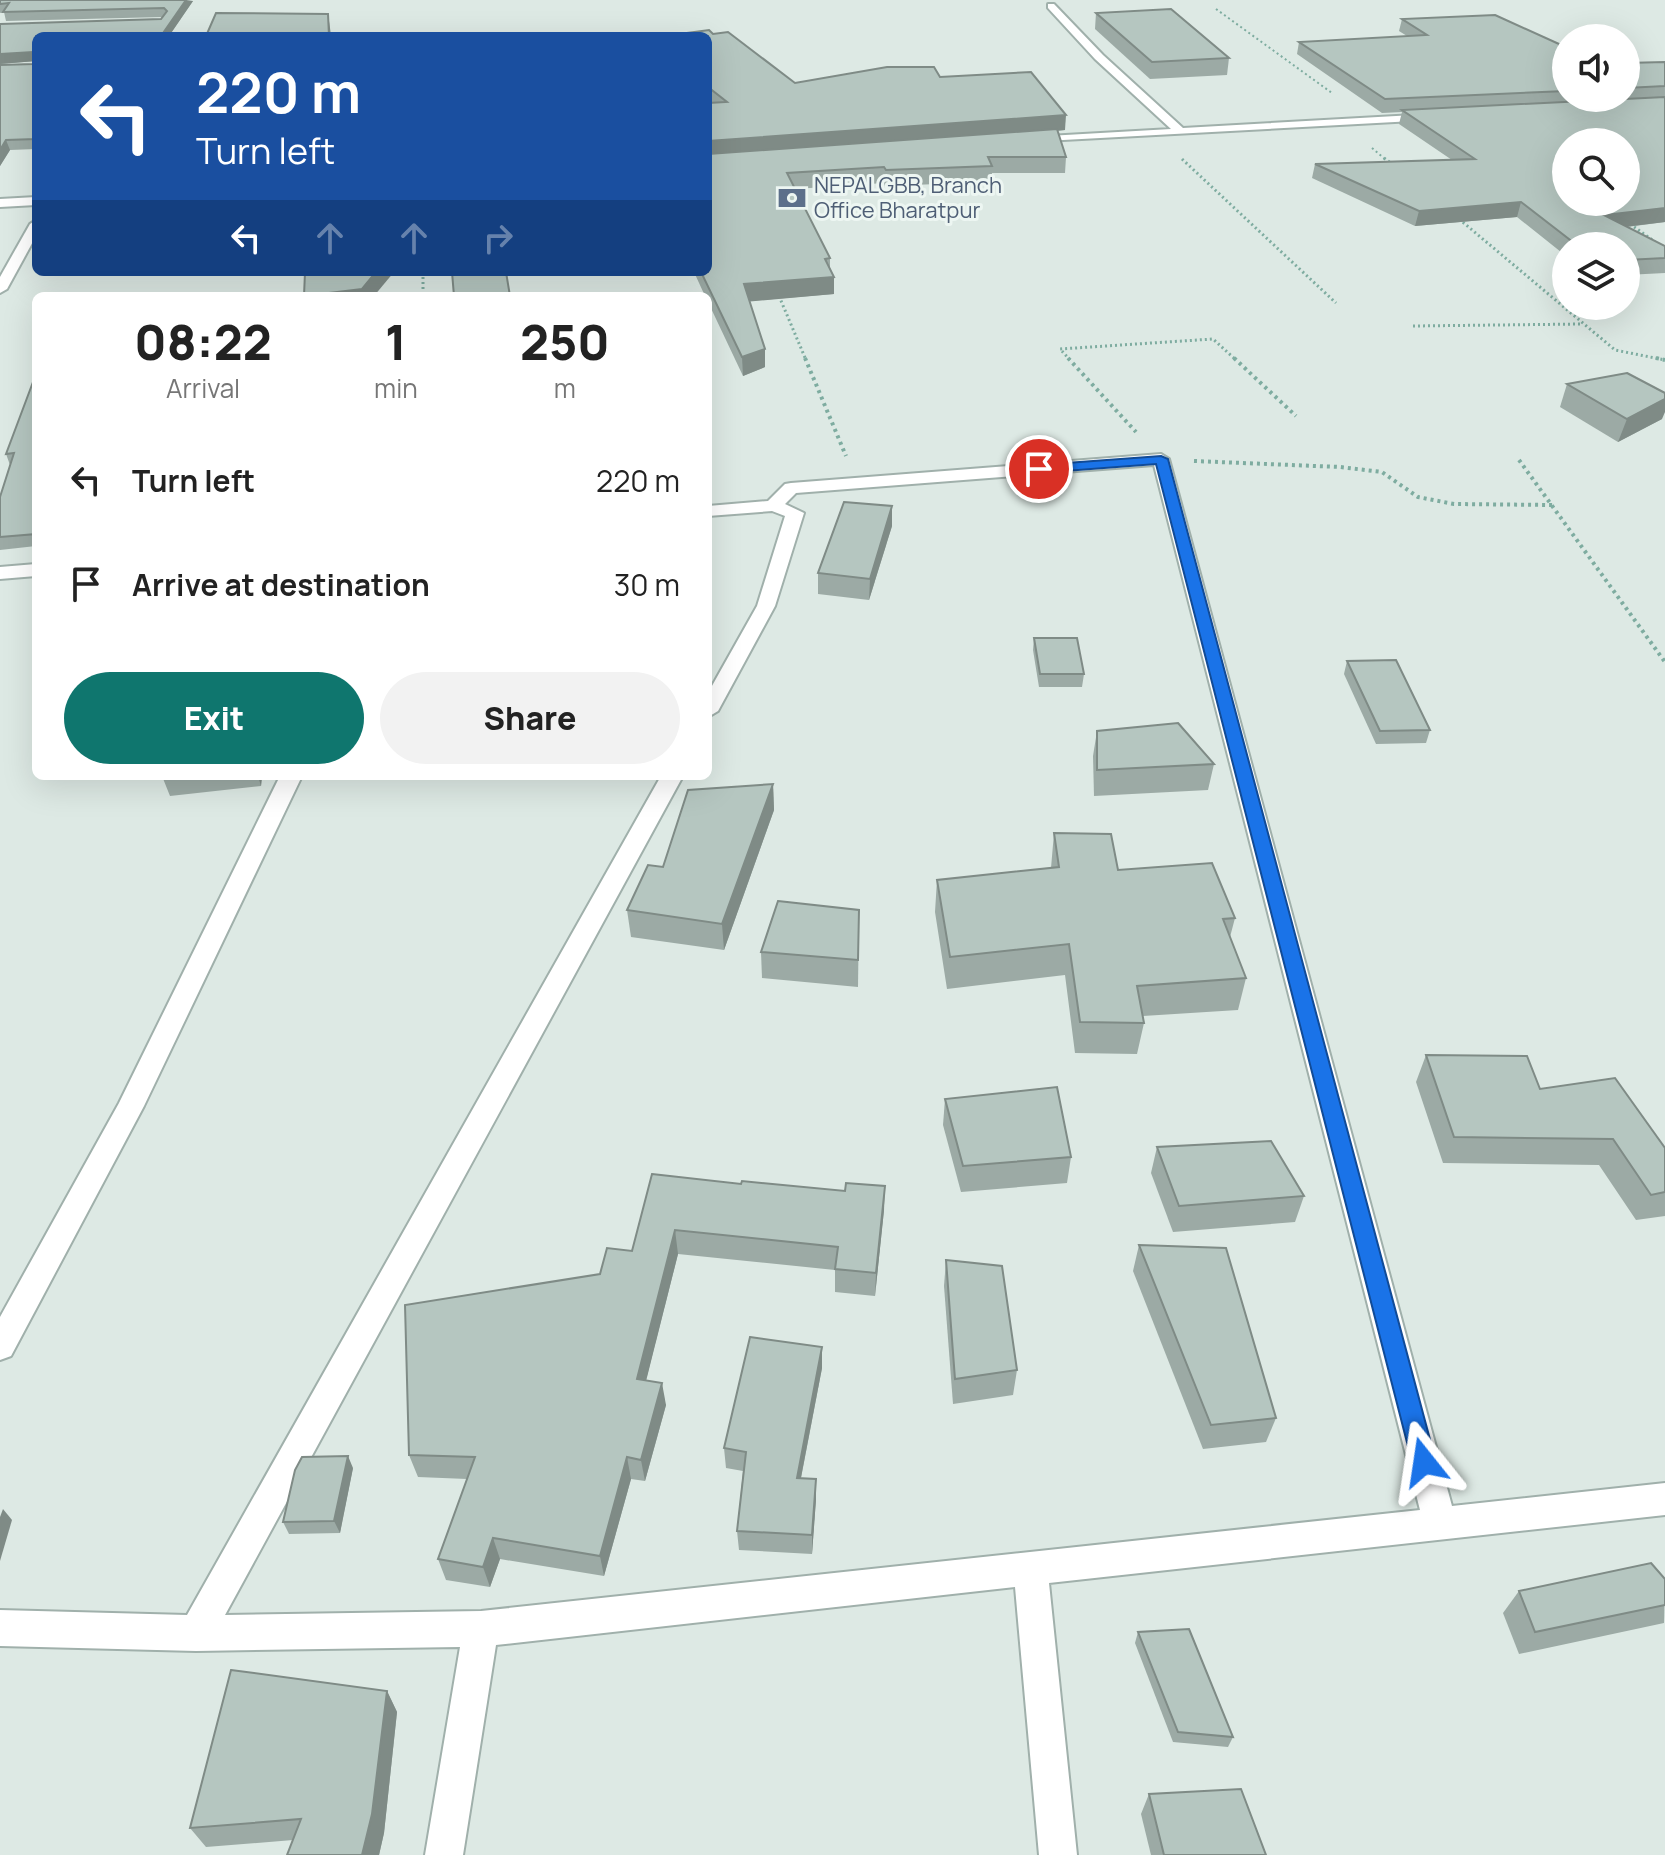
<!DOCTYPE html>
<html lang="en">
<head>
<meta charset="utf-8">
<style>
  body { margin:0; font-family:Manrope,sans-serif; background:#f2f2f2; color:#222; height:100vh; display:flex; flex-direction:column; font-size:30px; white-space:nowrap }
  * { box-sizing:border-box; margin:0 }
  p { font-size:26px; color:#767676 }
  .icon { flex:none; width:44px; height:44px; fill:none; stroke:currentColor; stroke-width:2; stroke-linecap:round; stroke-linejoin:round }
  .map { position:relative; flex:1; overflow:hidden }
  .sheet { position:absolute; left:32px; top:292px; width:680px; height:488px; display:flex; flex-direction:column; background:#fff; border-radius:12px; box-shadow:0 8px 32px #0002 }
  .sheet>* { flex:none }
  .guide { position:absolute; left:32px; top:32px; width:680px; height:244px; border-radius:12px; box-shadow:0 8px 32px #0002; background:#1a4fa0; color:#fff; overflow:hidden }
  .tools { position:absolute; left:1552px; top:24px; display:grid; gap:16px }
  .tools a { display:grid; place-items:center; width:88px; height:88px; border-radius:50%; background:#fff; box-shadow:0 8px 32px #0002; font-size:40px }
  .pin { position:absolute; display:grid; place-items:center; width:68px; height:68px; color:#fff; margin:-34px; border:4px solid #fff; border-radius:50%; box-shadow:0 2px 8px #0007 }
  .me { position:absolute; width:88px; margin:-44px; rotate:345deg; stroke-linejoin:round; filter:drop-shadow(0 0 6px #0008) }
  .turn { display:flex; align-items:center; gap:28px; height:168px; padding:0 32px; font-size:36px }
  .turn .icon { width:104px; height:104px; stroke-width:2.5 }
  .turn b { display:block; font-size:56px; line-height:68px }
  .lanes { display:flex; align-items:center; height:76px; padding:0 32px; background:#0003; justify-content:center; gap:40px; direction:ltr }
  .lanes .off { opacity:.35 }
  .eta { display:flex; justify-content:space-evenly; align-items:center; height:136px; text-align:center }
  .eta b { font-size:48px; font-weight:800; line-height:56px }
  .button { display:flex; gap:16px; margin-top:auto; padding:16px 32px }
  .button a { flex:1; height:92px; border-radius:48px; background:#0f766e; color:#fff; font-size:32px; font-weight:800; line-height:92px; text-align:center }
  .button a+a { background:#f2f2f2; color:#222 }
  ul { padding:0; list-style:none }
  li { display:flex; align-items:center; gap:24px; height:104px; padding:0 32px }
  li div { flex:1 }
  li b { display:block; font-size:30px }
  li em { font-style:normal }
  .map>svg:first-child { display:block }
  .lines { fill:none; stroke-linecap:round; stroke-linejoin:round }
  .minor-casing { stroke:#a0b0ab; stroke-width:4 }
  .path-far2 { stroke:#7eaca0; stroke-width:2; stroke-dasharray:2 3; stroke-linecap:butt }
  .path-far1 { stroke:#7eaca0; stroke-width:3; stroke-dasharray:2 3; stroke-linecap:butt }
  .path { stroke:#7eaca0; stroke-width:4; stroke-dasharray:3 4; stroke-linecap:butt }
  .minor { fill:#fff; fill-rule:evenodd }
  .wall { fill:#9caaa5 }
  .shaded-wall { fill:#7f8b86 }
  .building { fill:#b5c6c0; stroke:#7f8b86; stroke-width:2; fill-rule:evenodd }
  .route { fill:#1a73e8; stroke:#114b97; stroke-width:2 }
  .labels { text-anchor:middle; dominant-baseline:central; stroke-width:6; stroke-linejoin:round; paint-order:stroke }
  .far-service-label { font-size:22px; fill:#4e5e75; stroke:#edf6f2; text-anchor:start }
</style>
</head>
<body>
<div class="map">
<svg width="1665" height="1855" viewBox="0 0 1665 1855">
  <rect width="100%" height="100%" fill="#dde9e4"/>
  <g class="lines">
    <defs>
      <g id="minor">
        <path d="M1048 4H1054L1103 55 1183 128 1432 114 1438 117 1432 120 1026 142 1024 140 1030 137 1171 129 1095 59 1048 8Z"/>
        <path d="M36 197V205L0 207V199Z"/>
        <path d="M36 220V236L7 289 0 293V277L30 224Z"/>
        <path d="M1161 454 1169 459 1452 1506 1665 1483V1515L1049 1583 1077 1855H1039L1015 1587 496 1645 463 1855H425L460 1647 196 1651 0 1646V1610L187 1615 661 776H683L225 1615 481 1611 1420 1510 1154 465 796 493 785 504 804 513 775 606 718 711 708 717V693L757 606 785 516 772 511 708 516V506L768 501 785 484 791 483Z"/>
        <path d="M36 564V576L0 579V567Z"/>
        <path d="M280 776H302L144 1106 11 1356 0 1360V1317L119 1103Z"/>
      </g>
    </defs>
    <use href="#minor" class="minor-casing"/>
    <g class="path-far2">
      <path d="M1216 9 1332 93"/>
      <path d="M1372 148 1386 160"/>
    </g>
    <g class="path-far1">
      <path d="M1384 158 1392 164"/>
      <path d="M1182 159 1336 303"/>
      <path d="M1459 219 1615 350 1665 360"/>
      <path d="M1630 224 1665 249"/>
      <path d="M423 272V296"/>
      <path d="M779 296 806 360"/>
      <path d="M1413 326 1583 324"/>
      <path d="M1070 360 1060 349 1213 339 1236 360"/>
    </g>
    <g class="path">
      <path d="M805 358 846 456"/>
      <path d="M1068 358 1136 432"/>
      <path d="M1234 358 1296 416"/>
      <path d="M1656 358 1665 360"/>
      <path d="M1519 460 1665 662"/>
      <path d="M1194 461 1340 467 1382 472 1418 497 1454 504 1553 505"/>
    </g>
    <use href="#minor" class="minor"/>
  </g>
  <g class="wall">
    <path d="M0 0 193 1 169 36H36V149L10 150 0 166V65L33 64 36 61 0 64V24L161 19 162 17 6 21 4 12 0 13Z"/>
    <path d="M1096 13 1229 58 1227 75 1150 79 1095 29Z"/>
    <path d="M1402 19 1560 65H1566V98H1626V63L1665 62V222L1627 227 1665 246V273L1626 275V246H1566V256L1517 217 1415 226 1312 178 1315 164 1452 160 1399 124 1402 112 1382 113 1297 54 1299 42 1407 36 1399 31Z"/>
    <path d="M708 36 795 83 940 77 1065 130 1057 131 1066 157 1065 173H992L991 182 885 186 884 183 795 189 830 258V268L834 277V294L749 301 765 367 743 376 708 302V296H705L694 272H708L710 103 708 101Z"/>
    <path d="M36 374V546L0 550V497L10 465 6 454Z"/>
    <path d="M1567 384 1662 419 1618 442 1560 407Z"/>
    <path d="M892 506V526L869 600 818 594V573Z"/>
    <path d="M1034 638 1084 674 1082 687H1039L1033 650Z"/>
    <path d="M1347 661 1430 730 1426 743 1376 744 1344 674Z"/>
    <path d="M1097 731 1214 764 1208 790 1094 796 1093 756Z"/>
    <path d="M162 776H262L261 786 170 796Z"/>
    <path d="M773 784 774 810 724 950 631 937 627 910 663 867Z"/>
    <path d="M1054 833 1118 870 1235 918 1230 937 1246 978 1238 1010 1143 1016 1144 1023 1137 1054 1075 1053 1065 975 947 989 935 912 937 880 1051 868Z"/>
    <path d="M859 910 858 987 762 978 761 952Z"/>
    <path d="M1426 1055 1540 1089 1665 1148V1216L1636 1220 1599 1165 1443 1163 1416 1082Z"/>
    <path d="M945 1099 1071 1157 1067 1183 961 1192 943 1125Z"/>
    <path d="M1157 1147 1304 1196 1295 1222 1173 1232 1151 1173Z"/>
    <path d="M652 1174 884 1210 875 1296 835 1292V1270L678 1254 646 1380 666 1405 645 1481 631 1479 604 1576 500 1559 490 1587 446 1580 438 1559 467 1479 418 1477 409 1455 600 1274 632 1251Z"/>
    <path d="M1139 1245 1276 1418 1266 1442 1203 1449 1133 1271Z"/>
    <path d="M946 1260 1017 1370 1013 1395 953 1404 944 1286Z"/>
    <path d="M822 1347V1368L801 1478 816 1499 812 1554 739 1550 737 1531 743 1471 726 1468 724 1448Z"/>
    <path d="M353 1468 340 1533 289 1534 283 1522Z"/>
    <path d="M1665 1579 1664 1623 1519 1654 1503 1613 1519 1591Z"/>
    <path d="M1138 1632 1233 1737 1228 1747 1173 1742 1135 1643Z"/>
    <path d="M387 1691 397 1712 384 1833 379 1855H287L293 1840 206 1847 190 1828Z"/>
    <path d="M1149 1794 1266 1855H1151L1141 1814Z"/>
  </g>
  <g class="shaded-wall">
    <path d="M186 0 193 1 169 36H161Z"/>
    <path d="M328 14 330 28 331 36H329Z"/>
    <path d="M33 52 36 61 0 64V54Z"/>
    <path d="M1066 115 1065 130 708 157V141Z"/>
    <path d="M6 140 10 150 0 166V150Z"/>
    <path d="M1521 202 1517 217 1415 226 1419 211Z"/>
    <path d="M1665 208V222L1599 230 1604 215Z"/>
    <path d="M376 272H394L374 296H305Z"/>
    <path d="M834 277V294L744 302V284Z"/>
    <path d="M765 349V367L743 376 742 357Z"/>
    <path d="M1665 399V412L1662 419 1618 442 1627 419Z"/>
    <path d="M892 506V526L869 600 870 579Z"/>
    <path d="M258 776H262L261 786Z"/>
    <path d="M773 784 774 810 724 950 722 924Z"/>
    <path d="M885 1186 884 1210 875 1296 876 1273Z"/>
    <path d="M675 1230 678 1254 641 1401 637 1379Z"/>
    <path d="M822 1347V1368L797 1498V1478Z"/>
    <path d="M662 1383 666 1405 645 1481 641 1460Z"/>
    <path d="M348 1456 353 1468 340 1533 334 1521Z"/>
    <path d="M627 1457 631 1479 604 1576 600 1556Z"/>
    <path d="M816 1479V1499L812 1554V1535Z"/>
    <path d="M3 1509 12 1520 0 1561V1517Z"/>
    <path d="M493 1538 500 1559 490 1587 483 1567Z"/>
    <path d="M387 1691 397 1712 384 1833 379 1855H362Z"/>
  </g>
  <g class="building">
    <path d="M0 0H186L161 36H36V61L33 52 0 54V24L161 19 167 11 164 8 3 12 9 3 0 4Z"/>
    <path d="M1171 9 1229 58 1152 62 1096 13Z"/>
    <path d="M216 13 328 14 329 36H206Z"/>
    <path d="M1495 15 1559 44 1560 65H1566V91L1385 99 1299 42 1427 35 1402 19Z"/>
    <path d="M709 30 713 34 728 32 795 83 887 67H934L940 77 1031 72 1066 115 708 141V103L727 102 708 87V36H664Z"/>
    <path d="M36 61V139L6 140 0 150V65L33 64Z"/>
    <path d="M1665 62V86L1626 88V63Z"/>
    <path d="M1665 97V208L1604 215 1665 246V258L1626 260V246H1578L1521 202 1419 211 1315 164 1475 159 1402 110ZM1566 142H1626V202H1566Z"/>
    <path d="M1057 129 1066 157H988L992 166 886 170 884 167 787 173 830 258 825 259 834 277 744 284 765 349 742 357 701 272H708V154Z"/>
    <path d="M305 272H376L362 289 304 296Z"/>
    <path d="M452 272H506L510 296H454Z"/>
    <path d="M1627 373 1665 393V399L1627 419 1567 384Z"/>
    <path d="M36 374V534L0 537V497L14 453 6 454Z"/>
    <path d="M844 502 892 506 870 579 818 573Z"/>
    <path d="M1034 638H1077L1084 674H1040Z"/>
    <path d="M1396 660 1430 730 1380 731 1347 661Z"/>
    <path d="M1178 723 1214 764 1097 770V731Z"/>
    <path d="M773 784 722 924 627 910 648 865 663 867 688 790Z"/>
    <path d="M1054 833 1111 834 1118 870 1212 863 1235 918 1223 919 1246 978 1137 986 1144 1023 1080 1022 1069 944 950 957 937 880 1059 867Z"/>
    <path d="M778 901 859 910 858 960 761 952Z"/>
    <path d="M1426 1055 1527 1056 1540 1089 1615 1078 1665 1148V1192L1651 1195 1613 1139 1454 1137Z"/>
    <path d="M1057 1087 1071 1157 963 1166 945 1099Z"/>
    <path d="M1271 1141 1304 1196 1179 1206 1157 1147Z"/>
    <path d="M652 1174 741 1184 742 1181 845 1191 846 1183 885 1186 876 1273 835 1269 838 1247 675 1230 637 1379 662 1383 641 1460 627 1457 600 1556 493 1538 483 1567 438 1559 475 1457 409 1455 405 1305 600 1274 607 1248 632 1251Z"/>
    <path d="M1139 1245 1226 1248 1276 1418 1211 1425Z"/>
    <path d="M946 1260 1002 1266 1017 1370 955 1379Z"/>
    <path d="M750 1337 822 1347 797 1478 816 1479 812 1535 737 1531 746 1452 724 1448Z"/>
    <path d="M348 1456 334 1521 283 1522 295 1470 302 1457Z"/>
    <path d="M1651 1563 1665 1579V1605L1535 1632 1519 1591Z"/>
    <path d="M1189 1629 1233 1737 1178 1732 1138 1632Z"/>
    <path d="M231 1670 387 1691 372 1814 362 1855H287L301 1819 190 1828Z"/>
    <path d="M1241 1789 1266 1855H1164L1149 1794Z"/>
  </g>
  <path class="route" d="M1161 456 1168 459 1436 1462 1433 1470 1424 1474 1415 1470 1412 1462 1156 464 1039 473 1033 469 1039 465Z"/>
  <defs>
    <symbol id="bank-bare" viewBox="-9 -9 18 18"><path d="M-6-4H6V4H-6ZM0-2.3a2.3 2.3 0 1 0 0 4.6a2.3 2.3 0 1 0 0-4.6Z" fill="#5c6f8a" stroke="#edf6f2" stroke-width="2.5" paint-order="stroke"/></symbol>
  </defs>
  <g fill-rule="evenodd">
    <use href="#bank-bare" x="772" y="178" width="40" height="40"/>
  </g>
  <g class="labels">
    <g class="far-service-label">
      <text x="814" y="185">NEPALGBB, Branch<tspan x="814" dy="25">Office Bharatpur</tspan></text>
    </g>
  </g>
</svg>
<div class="tools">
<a><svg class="icon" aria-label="sound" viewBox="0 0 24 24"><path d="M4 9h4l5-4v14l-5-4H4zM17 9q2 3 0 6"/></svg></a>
<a><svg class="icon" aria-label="search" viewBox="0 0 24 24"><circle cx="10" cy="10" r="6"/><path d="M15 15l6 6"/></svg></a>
<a><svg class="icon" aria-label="layers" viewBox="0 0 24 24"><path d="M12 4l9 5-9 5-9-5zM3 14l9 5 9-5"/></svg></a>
</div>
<div class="pin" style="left:1039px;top:469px;background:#d93025"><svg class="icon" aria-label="arrive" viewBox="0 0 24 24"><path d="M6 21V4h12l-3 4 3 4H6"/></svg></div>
<svg class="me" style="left:1424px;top:1462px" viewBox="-20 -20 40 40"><path d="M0-17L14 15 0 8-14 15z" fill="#1a73e8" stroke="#fff" stroke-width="4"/></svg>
<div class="guide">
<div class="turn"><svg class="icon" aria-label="left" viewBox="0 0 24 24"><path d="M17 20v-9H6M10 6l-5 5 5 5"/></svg><div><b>220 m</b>Turn left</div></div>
<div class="lanes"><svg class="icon" aria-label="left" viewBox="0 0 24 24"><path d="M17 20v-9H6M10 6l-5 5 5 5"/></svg><svg class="icon off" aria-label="ahead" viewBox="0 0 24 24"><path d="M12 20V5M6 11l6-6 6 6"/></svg><svg class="icon off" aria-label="ahead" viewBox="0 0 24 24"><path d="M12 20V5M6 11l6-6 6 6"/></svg><svg class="icon off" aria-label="right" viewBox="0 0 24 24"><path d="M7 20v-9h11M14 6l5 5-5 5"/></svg></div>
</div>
<section class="sheet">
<div class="eta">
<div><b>08:22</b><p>Arrival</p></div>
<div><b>1</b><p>min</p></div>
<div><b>250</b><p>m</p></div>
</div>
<ul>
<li><svg class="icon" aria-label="left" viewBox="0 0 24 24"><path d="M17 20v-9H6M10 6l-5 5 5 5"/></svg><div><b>Turn left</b></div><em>220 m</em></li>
<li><svg class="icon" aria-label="arrive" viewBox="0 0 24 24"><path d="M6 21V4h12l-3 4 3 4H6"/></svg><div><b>Arrive at destination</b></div><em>30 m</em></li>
</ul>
<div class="button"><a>Exit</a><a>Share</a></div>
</section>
</div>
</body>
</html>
